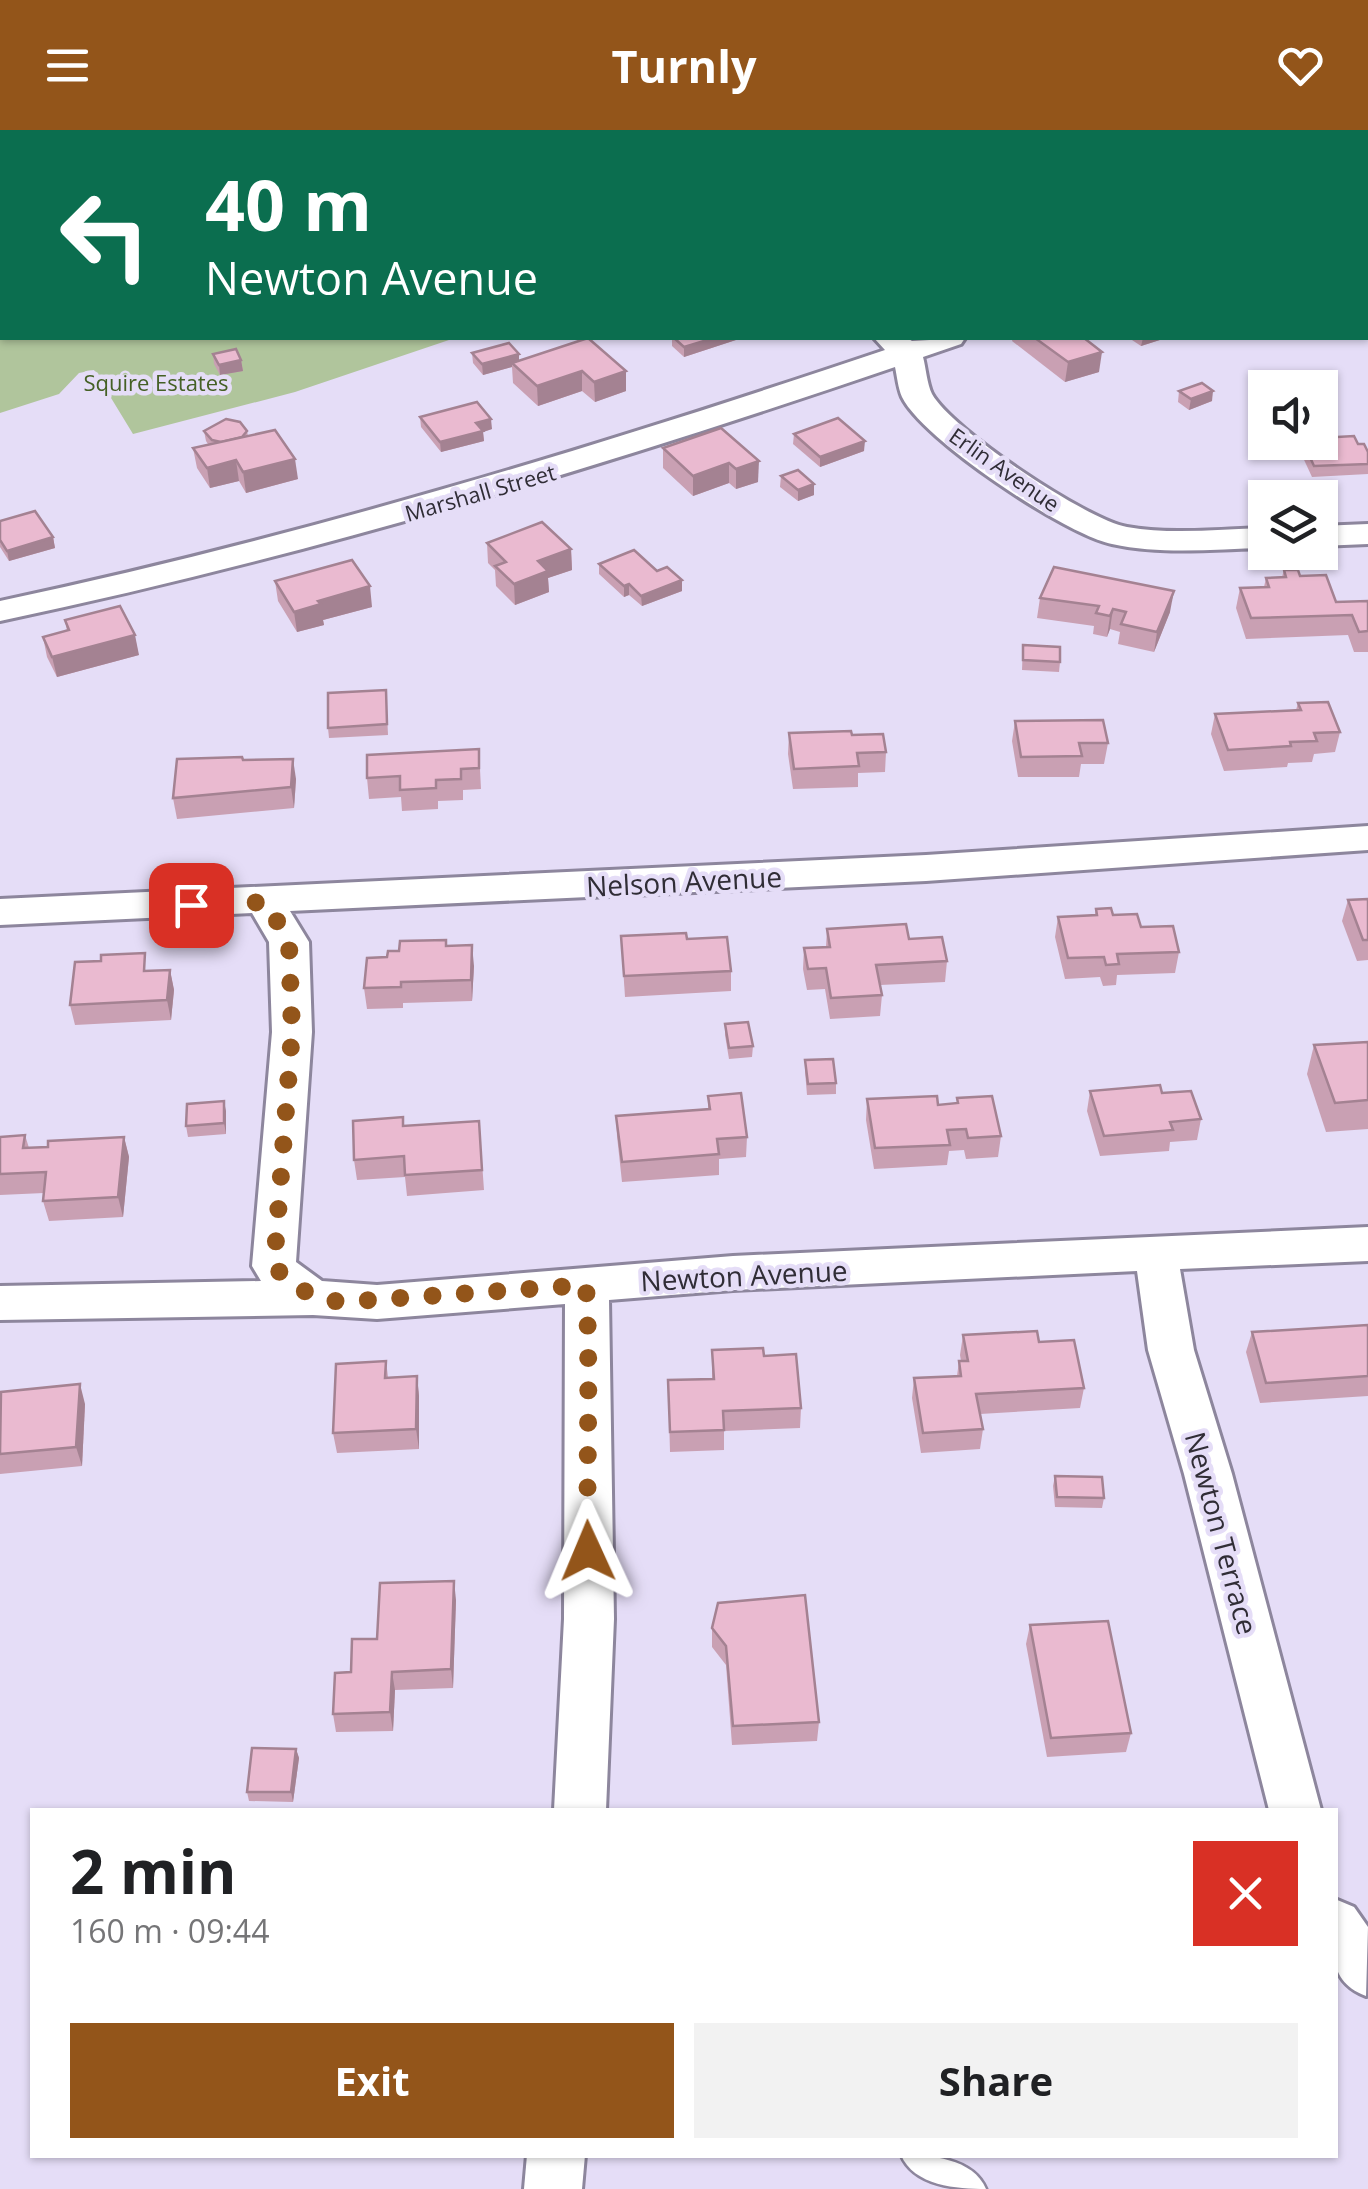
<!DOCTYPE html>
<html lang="en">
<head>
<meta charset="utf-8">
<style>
  body { margin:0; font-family:"Open Sans",sans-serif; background:#f2f2f2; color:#202124; height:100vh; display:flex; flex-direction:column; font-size:38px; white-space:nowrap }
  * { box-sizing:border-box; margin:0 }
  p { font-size:32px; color:#757577 }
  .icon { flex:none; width:55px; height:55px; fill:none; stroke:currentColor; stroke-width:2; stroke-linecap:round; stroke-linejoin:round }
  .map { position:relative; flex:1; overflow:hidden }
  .details { position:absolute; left:30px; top:1678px; width:1308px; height:350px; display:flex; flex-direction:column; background:#fff; border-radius:0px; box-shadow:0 2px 8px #0004 }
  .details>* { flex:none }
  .banner { position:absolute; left:0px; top:0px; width:1370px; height:210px; box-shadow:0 2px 8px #0004; background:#0b6e4f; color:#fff; overflow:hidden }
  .tools { position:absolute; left:1248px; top:240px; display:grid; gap:20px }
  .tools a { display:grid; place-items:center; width:90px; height:90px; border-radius:0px; background:#fff; box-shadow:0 2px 8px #0004; font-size:50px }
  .pin { position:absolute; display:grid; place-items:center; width:85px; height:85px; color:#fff; margin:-42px; border-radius:20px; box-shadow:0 5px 15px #0006 }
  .me { position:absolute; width:110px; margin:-55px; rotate:359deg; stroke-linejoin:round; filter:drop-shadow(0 0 8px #0008) }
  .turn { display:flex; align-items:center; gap:35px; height:210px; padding:0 40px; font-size:45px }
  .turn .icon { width:130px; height:130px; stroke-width:2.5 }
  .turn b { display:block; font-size:70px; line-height:85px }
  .round { display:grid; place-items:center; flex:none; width:105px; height:105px; border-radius:0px; background:#f2f2f2 }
  .headline { display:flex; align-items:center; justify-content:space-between; height:170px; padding:0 40px }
  h1 { font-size:60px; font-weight:700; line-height:75px }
  .cta { display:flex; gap:20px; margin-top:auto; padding:20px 40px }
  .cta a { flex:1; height:115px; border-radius:0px; background:#93551a; color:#fff; font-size:40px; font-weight:700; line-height:115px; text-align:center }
  .cta a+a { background:#f2f2f2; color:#202124 }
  header { display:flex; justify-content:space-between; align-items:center; height:130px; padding:0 40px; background:#93551a; color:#fff; font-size:45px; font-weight:700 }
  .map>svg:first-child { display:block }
  .green { fill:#b0c59c }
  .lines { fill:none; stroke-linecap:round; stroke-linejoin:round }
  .service-casing { stroke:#8d869d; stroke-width:5 }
  .minor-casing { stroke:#8d869d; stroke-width:6 }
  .service { fill:#fff; fill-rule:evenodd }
  .minor { fill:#fff; fill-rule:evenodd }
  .wall { fill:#c9a0b3 }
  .shaded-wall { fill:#a48292 }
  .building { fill:#eabad0; stroke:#a48292; stroke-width:2.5 }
  .route { stroke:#93551a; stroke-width:18; stroke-dasharray:0 32.4 }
  .labels { text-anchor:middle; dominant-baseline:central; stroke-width:9; stroke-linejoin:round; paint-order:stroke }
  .far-park-label { font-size:22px; fill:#456025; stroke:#e5ddf7 }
  .far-street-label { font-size:22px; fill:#302d36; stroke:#e5ddf7 }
  .street-label { font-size:28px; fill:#302d36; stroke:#e5ddf7 }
</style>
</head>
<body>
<header><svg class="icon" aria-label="menu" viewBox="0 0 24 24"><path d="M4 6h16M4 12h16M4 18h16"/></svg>Turnly<svg class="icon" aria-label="heart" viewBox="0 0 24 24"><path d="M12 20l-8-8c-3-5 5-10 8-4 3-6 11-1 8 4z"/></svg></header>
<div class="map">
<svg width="1368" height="2059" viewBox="0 0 1368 2059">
  <rect width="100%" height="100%" fill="#e5ddf7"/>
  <path class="green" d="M0 0H563L2 2V208L449 210 295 262 133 304 94 240 79 243 59 264 0 283Z"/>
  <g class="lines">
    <defs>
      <path id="service" d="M901 2025C930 2025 973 2028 986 2059 957 2059 914 2056 901 2025Z"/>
      <g id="minor">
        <path d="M1084 0H1114L1116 2H1086Z"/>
        <path d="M874 208H907L912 211 965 208 961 214 923 227C926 238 927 254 932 264 952 300 1087 390 1127 397 1172 405 1220 399 1265 398V418C1215 419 1162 425 1112 414 1066 405 922 309 902 267 898 258 897 246 895 237 601 337 305 427 0 491V471C301 407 594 318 885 220Z"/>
        <path d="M1368 394V414L1320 416V396Z"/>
        <path d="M1368 696V720L926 751 290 781 309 812 312 902 296 1132 322 1151 377 1155 733 1126 1368 1097V1131L1180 1139 1194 1220 1232 1344 1321 1680H1269L1184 1344 1148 1220 1137 1141 733 1160 609 1170 614 1489 606 1680H554L564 1489 565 1174 377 1189 313 1185 0 1190V1156L261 1151 252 1136 272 902 269 812 252 783 0 795V769L926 725Z"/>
        <path d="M1335 1769 1354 1777 1368 1797 1366 1866C1322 1849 1335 1810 1335 1769Z"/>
        <path d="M527 2025H585L582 2059H524Z"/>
      </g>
    </defs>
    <use href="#service" class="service-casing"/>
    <use href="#minor" class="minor-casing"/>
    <use href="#service" class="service"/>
    <use href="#minor" class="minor"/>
  </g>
  <g class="wall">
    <path d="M717 0H791V2H718Z"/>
    <path d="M1354 0H1368V9V2H1358Z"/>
    <path d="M672 208H742L684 227 672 216Z"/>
    <path d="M1013 208H1084L1099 242 1065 252 1012 211Z"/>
    <path d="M1129 208H1166L1141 216Z"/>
    <path d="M472 223 519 231 626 241V261L595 272 582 261 538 276 513 253 512 237 483 245 473 233Z"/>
    <path d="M213 224 241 230 243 241 220 245 214 234Z"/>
    <path d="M1179 261 1212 271 1189 280 1178 272Z"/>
    <path d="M420 287 492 299 483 302 484 311 441 322 421 297Z"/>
    <path d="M721 298 758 352 736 359 729 353 693 366 663 338V318Z"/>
    <path d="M204 301H247L248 306 298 349 246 363 239 351 210 358 197 338 193 318 208 314 206 311Z"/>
    <path d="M794 304 864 321 820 337 793 314Z"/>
    <path d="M1301 312 1358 314 1368 322V344L1312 347 1299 319Z"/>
    <path d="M781 346 814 365 798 371 780 357Z"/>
    <path d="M0 391 53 407 55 418 9 431 0 417Z"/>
    <path d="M487 413 571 419 572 440 548 448 549 462 515 475 496 456 495 440 488 433Z"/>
    <path d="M599 434 657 441 682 461 642 476 629 465 624 467 599 444Z"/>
    <path d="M1284 440 1300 446 1336 472 1368 471V522H1354L1348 505 1246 509 1236 478 1240 458 1264 457 1266 448 1282 447Z"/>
    <path d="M275 451 372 477 323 490 324 495 297 502 278 471Z"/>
    <path d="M1040 468 1170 482 1154 522 1118 514 1120 502 1110 499 1107 507 1093 504 1094 496 1037 488Z"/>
    <path d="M65 490 139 525 57 547 47 527 43 507 67 501Z"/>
    <path d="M1023 515 1060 532 1059 542 1022 540Z"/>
    <path d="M386 560 388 605 329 608 328 598Z"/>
    <path d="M1298 573 1340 602 1335 622 1314 624 1312 632 1288 633 1287 637 1224 641 1211 604 1215 584 1296 580Z"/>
    <path d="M1015 591 1108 613 1104 634H1081L1079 647H1018L1012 611Z"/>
    <path d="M789 603 886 622 885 642 858 643V657L793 659 788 624Z"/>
    <path d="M479 619 481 659 463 660V670L438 671V679L402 681 401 667 369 669 367 648Z"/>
    <path d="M243 630 296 649 294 678 177 689 173 668Z"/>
    <path d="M1368 769V830L1357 831 1342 791 1348 770Z"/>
    <path d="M1096 779 1141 797 1179 822 1175 843 1117 845 1116 855 1103 856 1100 847 1065 849 1055 807 1058 787 1095 785Z"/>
    <path d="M827 799 909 809 947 831 945 852 880 855 882 865 880 886 830 889 825 859 807 860 803 839 804 818 826 817Z"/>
    <path d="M621 806 687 809 731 841V861L625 867Z"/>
    <path d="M446 810 447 816 474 836 472 871 403 873V878L367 879 364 858 387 827 399 821Z"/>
    <path d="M170 840 174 860 171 890 75 895 70 875 149 841Z"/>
    <path d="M725 894 753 916 752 927 729 929 725 905Z"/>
    <path d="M1368 912V999L1326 1002 1307 944 1314 915Z"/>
    <path d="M805 930 836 953V964L807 965 805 941Z"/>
    <path d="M1090 961 1162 963 1201 989 1197 1010 1170 1012 1169 1021 1100 1026 1087 981Z"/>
    <path d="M708 966 747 1007 746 1027 719 1029V1045L622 1052 617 1006 616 986 708 979Z"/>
    <path d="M957 968 1001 1006 998 1027 966 1029 964 1020 949 1021 947 1035 874 1039 866 990 867 969 938 975 957 974Z"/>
    <path d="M226 981V1004L188 1007 186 996Z"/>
    <path d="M479 991 484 1060 407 1066 405 1047 357 1050 354 1030 404 996Z"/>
    <path d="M25 1005 29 1018 124 1007 129 1027 123 1087 49 1091 43 1071 44 1063 0 1065V1007Z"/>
    <path d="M1368 1195V1266L1260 1273 1246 1222 1252 1202Z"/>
    <path d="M963 1205 1039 1212 1084 1258 1080 1278 980 1284 983 1299 980 1319 921 1323 912 1268 914 1248 957 1246 959 1231H961L960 1225Z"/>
    <path d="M712 1220 764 1226 801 1278 800 1298 724 1301V1320L670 1322 668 1250 712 1249Z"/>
    <path d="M386 1231 388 1247 417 1246 419 1266V1319L337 1323 333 1303Z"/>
    <path d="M85 1274 82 1336 0 1344V1276Z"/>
    <path d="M1055 1346 1104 1368 1102 1378 1055 1377 1053 1356Z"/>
    <path d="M456 1470 453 1558 395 1560 393 1601 336 1602 333 1584 351 1542 377 1509Z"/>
    <path d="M1030 1495 1131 1603 1126 1622 1047 1627 1026 1514Z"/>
    <path d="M712 1498 819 1592 817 1611 732 1615 726 1535 712 1517Z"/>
    <path d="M296 1619 299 1628 293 1672 249 1671 247 1662Z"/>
  </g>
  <g class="shaded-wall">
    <path d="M714 208H742L684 227V217Z"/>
    <path d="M1143 208H1166L1141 216Z"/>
    <path d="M1102 222 1099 242 1065 252 1068 232Z"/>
    <path d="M519 224V234L512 233V237L483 245 482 234Z"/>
    <path d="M241 230 243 241 220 245 219 235Z"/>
    <path d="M582 241V261L538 276 537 256Z"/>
    <path d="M626 241V261L595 272 594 252Z"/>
    <path d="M1213 261 1212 271 1189 280 1191 269Z"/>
    <path d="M491 289 492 299 483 302 484 311 441 322 440 312 476 293Z"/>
    <path d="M865 311 864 321 820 337V327Z"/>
    <path d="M295 329 298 349 246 363 243 342Z"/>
    <path d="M236 330 239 351 210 358 207 338Z"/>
    <path d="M759 331 758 352 736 359V339Z"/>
    <path d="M729 333V353L693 366V346Z"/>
    <path d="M814 354V365L798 371V360Z"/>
    <path d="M53 407 55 418 9 431 7 421Z"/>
    <path d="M571 419 572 440 548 448 549 462 515 475 514 454 538 431Z"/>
    <path d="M682 450V461L642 476 641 466Z"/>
    <path d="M629 454V465L624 467V456Z"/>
    <path d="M370 456 372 477 323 490 324 495 297 502 294 482 318 471Z"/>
    <path d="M1174 461 1170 482 1154 522 1157 502Z"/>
    <path d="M1113 479 1110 499 1107 507 1110 486Z"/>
    <path d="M135 505 139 525 57 547 52 527Z"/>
    <path d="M293 629 296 649 294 678 291 657Z"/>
    <path d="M472 815 474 836 472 871 471 850Z"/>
    <path d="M170 840 174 860 171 890 167 870Z"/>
    <path d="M224 971 226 981V1004L224 993Z"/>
    <path d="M124 1007 129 1027 123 1087 118 1067Z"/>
    <path d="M417 1246 419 1266V1319L416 1299Z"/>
    <path d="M80 1254 85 1274 82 1336 76 1317Z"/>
    <path d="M454 1451 456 1470 453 1558 451 1539Z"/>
    <path d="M392 1542 395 1560 393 1601 390 1582Z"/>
    <path d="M296 1619 299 1628 293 1672 291 1662Z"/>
  </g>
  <g class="building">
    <path d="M1013 0H1028L1032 2H1006Z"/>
    <path d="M588 208 626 241 594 252 582 241 537 256 512 233Z"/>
    <path d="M674 208H714L684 217Z"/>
    <path d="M1035 208H1084L1102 222 1068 232Z"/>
    <path d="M509 213 519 224 482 234 472 223Z"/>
    <path d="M236 219 241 230 219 235 213 224Z"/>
    <path d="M1202 253 1213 261 1191 269 1179 261Z"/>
    <path d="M477 272 491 289 476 293 483 301 440 312 420 287Z"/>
    <path d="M838 288 865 311 820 327 794 304Z"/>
    <path d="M226 289 240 292 247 301 242 307 221 312 212 310 204 301Z"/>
    <path d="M721 298 759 331 736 339 729 333 693 346 663 318Z"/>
    <path d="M275 300 295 329 243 342 236 330 207 338 193 318Z"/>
    <path d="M1354 306 1358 314H1364L1368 322V334L1314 336 1303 312H1320V308Z"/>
    <path d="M798 340 814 354 798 360 781 346Z"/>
    <path d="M35 381 53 407 7 421 0 410V391Z"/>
    <path d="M542 392 571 419 538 431 548 441 514 454 495 436 506 432 487 413Z"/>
    <path d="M634 420 657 441 667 437 682 450 641 466 629 454 624 456 599 434Z"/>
    <path d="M352 430 370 456 318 471 321 474 294 482 275 451Z"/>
    <path d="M1054 437 1174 461 1157 502 1121 494 1126 482 1113 479 1110 486 1096 483 1099 476 1040 468Z"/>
    <path d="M1284 440H1298L1300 446 1326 445 1336 472 1368 471V501L1359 502 1352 485 1251 488 1240 458 1269 457 1266 448 1286 447Z"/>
    <path d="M120 476 135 505 52 527 43 507 69 500 65 490Z"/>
    <path d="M1023 515 1060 517V532L1023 530Z"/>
    <path d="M386 560 387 594 328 598V563Z"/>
    <path d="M1328 572 1340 602 1314 603 1317 611 1290 612 1291 616 1228 620 1215 584 1301 580 1298 573Z"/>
    <path d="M1103 590 1108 613H1079L1082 626 1021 627 1015 591Z"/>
    <path d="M851 601 852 605 883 604 886 622 857 623 859 636 794 639 789 603Z"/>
    <path d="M479 619V638L461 639V649L436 650V658L400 660V646L367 648V625Z"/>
    <path d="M242 627 243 630 293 629 291 657 173 668 177 629Z"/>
    <path d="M1368 769V810H1363L1348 770Z"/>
    <path d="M1111 778 1113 785 1137 784 1141 797 1173 796 1179 822 1117 824 1119 834 1106 835 1104 827 1068 828 1058 787 1097 785 1096 779Z"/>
    <path d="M906 794 909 809 942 807 947 831 876 835 882 865 831 868 826 838 808 839 804 818 830 817 827 799Z"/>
    <path d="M686 803 687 809 727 807 731 841 624 846 621 806Z"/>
    <path d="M446 810V816L472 815 471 850 401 852V857L364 858 367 828 387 827 388 821H399L400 811Z"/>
    <path d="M145 823 144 841 170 840 167 870 70 875 75 832 101 831V825Z"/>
    <path d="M748 892 753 916 729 918 725 894Z"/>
    <path d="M1368 912V970L1335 973 1314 915Z"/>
    <path d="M833 929 836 953 808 954 805 930Z"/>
    <path d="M1160 955 1162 963 1191 961 1201 989 1170 992 1173 1000 1104 1006 1090 961Z"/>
    <path d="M741 963 747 1007 717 1009 719 1024 622 1032 616 986 710 979 708 966Z"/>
    <path d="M937 966 938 975 958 973 957 968 992 966 1001 1006 968 1008 966 999 947 1000 950 1015 875 1018 867 969Z"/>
    <path d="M224 971V993L186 996 187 974Z"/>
    <path d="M403 987V996L479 991 482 1040 405 1045 404 1026 354 1030 353 991Z"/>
    <path d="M25 1005 23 1018 48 1017V1011L124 1007 118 1067 43 1071 46 1042 0 1044V1007Z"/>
    <path d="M1368 1195V1246L1266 1253 1252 1202Z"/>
    <path d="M1037 1201 1039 1212 1074 1210 1084 1258 976 1264 983 1299 923 1303 914 1248 961 1246 959 1231H968L963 1205Z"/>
    <path d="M763 1218 764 1226 796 1224 801 1278 723 1281 724 1300 670 1302 668 1250 714 1249 712 1220Z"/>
    <path d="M386 1231 385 1248 417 1246 416 1299 333 1303 336 1234Z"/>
    <path d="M80 1254 76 1317 0 1324 1 1262Z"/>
    <path d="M1055 1346 1102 1347 1104 1368 1057 1367Z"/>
    <path d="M454 1451 451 1539 392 1542 390 1582 333 1584 335 1543 351 1542 352 1509H377L380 1453Z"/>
    <path d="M805 1465 819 1592 733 1596 726 1516 712 1498 718 1473Z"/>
    <path d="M1108 1491 1131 1603 1051 1608 1030 1495Z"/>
    <path d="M252 1618 296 1619 291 1662H247Z"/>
  </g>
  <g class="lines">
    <path class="route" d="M191 775 266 772 289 812 292 902 274 1136C295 1159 312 1168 342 1172L586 1155C591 1244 586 1332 588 1421"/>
  </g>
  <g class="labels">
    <g class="far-park-label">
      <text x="156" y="252">Squire Estates</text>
    </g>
    <g class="far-street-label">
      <text transform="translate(1005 339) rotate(35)">Erlin Avenue</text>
      <text transform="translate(480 362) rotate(-16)">Marshall Street</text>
    </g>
    <g class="street-label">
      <text transform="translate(684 751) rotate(-3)">Nelson Avenue</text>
      <text transform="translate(744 1145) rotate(-3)">Newton Avenue</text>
      <text transform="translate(1222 1403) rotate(75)">Newton Terrace</text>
    </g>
  </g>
</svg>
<div class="tools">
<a><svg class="icon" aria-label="sound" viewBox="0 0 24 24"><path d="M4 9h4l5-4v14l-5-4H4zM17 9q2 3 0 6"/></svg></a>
<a><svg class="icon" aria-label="layers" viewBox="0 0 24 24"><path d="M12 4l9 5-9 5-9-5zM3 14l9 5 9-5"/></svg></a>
</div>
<div class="pin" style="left:191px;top:775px;background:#d93025"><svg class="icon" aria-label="arrive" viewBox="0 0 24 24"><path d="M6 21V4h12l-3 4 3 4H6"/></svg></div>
<svg class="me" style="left:588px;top:1421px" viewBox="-20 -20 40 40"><path d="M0-17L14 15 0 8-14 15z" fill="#93551a" stroke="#fff" stroke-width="4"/></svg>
<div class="banner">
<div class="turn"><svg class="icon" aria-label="left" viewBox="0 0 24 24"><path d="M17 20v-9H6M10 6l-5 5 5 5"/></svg><div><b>40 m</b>Newton Avenue</div></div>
</div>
<section class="details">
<div class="headline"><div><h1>2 min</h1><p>160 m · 09:44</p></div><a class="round" style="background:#d93025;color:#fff"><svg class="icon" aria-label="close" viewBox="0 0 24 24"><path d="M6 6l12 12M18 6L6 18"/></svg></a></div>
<div class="cta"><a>Exit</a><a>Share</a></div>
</section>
</div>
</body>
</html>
